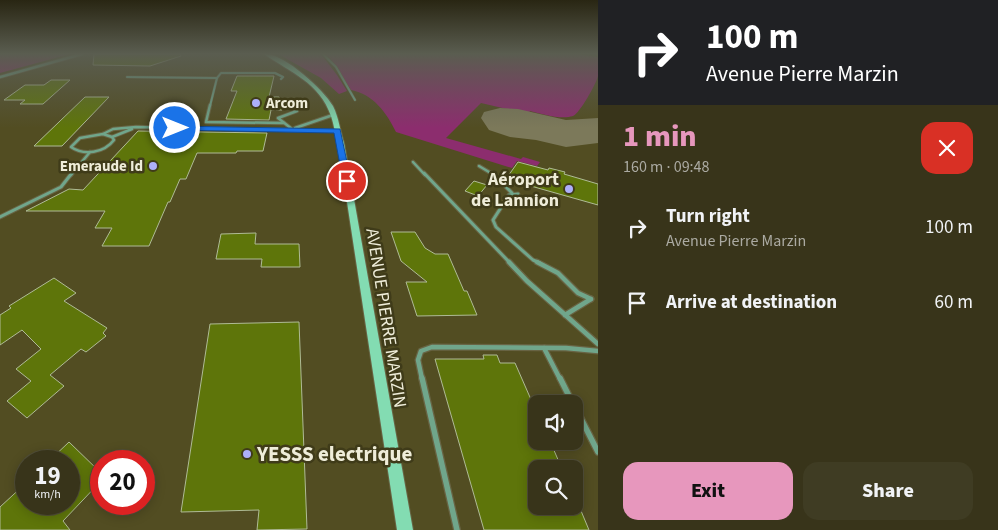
<!DOCTYPE html>
<html lang="en">
<head>
<meta charset="utf-8">
<style>
  body { margin:0; font-family:"Source Sans 3",sans-serif; background:#3f3c23; color:#f1f3f6; height:100vh; display:flex; flex-direction:column; font-size:19px; white-space:nowrap }
  * { box-sizing:border-box; margin:0 }
  p { font-size:16px; color:#abaaa2 }
  .icon { flex:none; width:28px; height:28px; fill:none; stroke:currentColor; stroke-width:2; stroke-linecap:round; stroke-linejoin:round }
  .map { position:relative; flex:1; overflow:hidden }
  .drawer { display:flex; flex-direction:column; background:#38341a; width:400px }
  .drawer>* { flex:none }
  .guide { background:#202124; color:#fff; overflow:hidden }
  .fabs { position:absolute; left:528px; top:395px; display:grid; gap:10px }
  .fabs a { display:grid; place-items:center; width:55px; height:55px; border-radius:10px; background:#38341a; box-shadow:0 2px 12px #0003,0 0 0 1px #524f39; font-size:25px }
  .speed { position:absolute; left:15px; top:450px; display:flex; gap:10px; font-size:25px; font-weight:700; text-align:center }
  .speed>* { display:grid; place-content:center; width:65px; height:65px; border-radius:50%; background:#38341a; box-shadow:0 2px 12px #0003,0 0 0 1px #524f39; line-height:1 }
  .speed small { font-size:12px; font-weight:400 }
  .speed .limit { border:8px solid #d22; background:#fff; color:#111 }
  .pin { position:absolute; display:grid; place-items:center; width:42px; height:42px; color:#fff; margin:-21px; border:2px solid #fff; border-radius:50%; box-shadow:0 1px 5px #0007 }
  .me { position:absolute; width:55px; margin:-28px; rotate:90deg; stroke-linejoin:round; filter:drop-shadow(0 0 4px #0008) }
  .turn { display:flex; align-items:center; gap:18px; height:105px; padding:0 25px; font-size:22px }
  .turn .icon { width:65px; height:65px; stroke-width:2.5 }
  .turn b { display:block; font-size:35px; line-height:42px }
  .round { display:grid; place-items:center; flex:none; width:52px; height:52px; border-radius:15px; background:#3f3c23 }
  .overview { display:flex; align-items:center; justify-content:space-between; height:85px; padding:0 25px }
  h1 { font-size:30px; font-weight:800; line-height:38px; color:#e797bd }
  .primary-button { display:flex; gap:10px; margin-top:auto; padding:10px 25px }
  .primary-button a { flex:1; height:58px; border-radius:15px; background:#e797bd; color:#111; font-size:20px; font-weight:800; line-height:58px; text-align:center }
  .primary-button a+a { background:#3f3c23; color:#f1f3f6 }
  ul { padding:0; list-style:none }
  li { display:flex; align-items:center; gap:15px; height:75px; padding:0 25px }
  li div { flex:1 }
  li b { display:block; font-size:19px }
  li em { font-style:normal }
  main { display:flex; flex:1; min-height:0 }
  .map>svg:first-child { display:block }
  .built { fill:#524d22; fill-rule:evenodd }
  .green { fill:#8c2d6e }
  .lines { fill:none; stroke-linecap:round; stroke-linejoin:round }
  .taxiway { fill:#7c795a; fill-rule:evenodd }
  .building { fill:#5e750a; stroke:#afbb96 }
  .lane-far4-casing { stroke:#686444; stroke-width:3 }
  .lane-far3-casing { stroke:#686444; stroke-width:4.5 }
  .lane-far2-casing { stroke:#686444; stroke-width:5 }
  .lane-far1-casing { stroke:#686444; stroke-width:7 }
  .lane-casing { stroke:#686444; stroke-width:8 }
  .street-casing { stroke:#686444; stroke-width:4 }
  .secondary-casing { stroke:#686444; stroke-width:2 }
  .lane-far4 { stroke:#70a68b; stroke-width:2 }
  .lane-far3 { stroke:#70a68b; stroke-width:2.5 }
  .lane-far2 { stroke:#70a68b; stroke-width:3 }
  .lane-far1 { stroke:#70a68b; stroke-width:4.5 }
  .lane { stroke:#70a68b; stroke-width:5.5 }
  .street { stroke:#70a68b; stroke-width:2.5 }
  .secondary { fill:#83dcb2; fill-rule:evenodd }
  .route { fill:#1a73e8; stroke:#114b97 }
  .poi-dot { fill:#adaffb; stroke:#3f3b19; stroke-width:2 }
  .labels { text-anchor:middle; dominant-baseline:central; stroke-width:5; stroke-linejoin:round; paint-order:stroke }
  .far-poi-label { font-size:15px; font-weight:bold; fill:#efedd9; stroke:#3f3b19; text-anchor:start }
  .poi-label { font-size:18px; font-weight:bold; fill:#efedd9; stroke:#3f3b19; text-anchor:end }
  .street-label { font-size:18px; fill:#efedd9; stroke:#3f3b19 }
  .near-poi-label { font-size:21px; font-weight:bold; fill:#efedd9; stroke:#3f3b19; text-anchor:start }
</style>
</head>
<body>
<main>
<div class="map">
<svg width="598" height="530" viewBox="0 0 598 530">
  <rect width="100%" height="100%" fill="#4a4623"/>
  <path class="built" d="M0 54H598V530H0ZM536 404H574V441H536ZM26 461H69V504H26ZM101 461H144V504H101ZM536 469H574V506H536Z"/>
  <g class="green">
    <path d="M0 54H70L0 73Z"/>
    <path d="M278 54H321L337 75 347 91 339 94 321 78Z"/>
    <path d="M324 54H577L598 57C598 63 598 71 598 76 596 84 580 113 573 116 561 120 542 114 530 111L528 114 481 103 446 138 521 159 523 157 540 162 537 166 517 161 512 168 396 132C387 113 373 94 351 90L330 58Z"/>
  </g>
  <g class="lines">
    <path class="taxiway" d="M500 108 518 109 566 120 598 118V143L566 147 536 140 510 137 489 130 481 118 484 112Z"/>
  </g>
  <g class="building">
    <path d="M94 54H180L181 56 150 66 93 65Z"/>
    <path d="M237 76H274L269 97H279L282 110H271L269 120 226 119 237 91H231Z"/>
    <path d="M51 80H70L43 104H20L25 100H4L25 85H44Z"/>
    <path d="M85 97H109L62 146H34Z"/>
    <path d="M138 131 267 133 263 151H237L236 153H197L186 179H180L170 202H168L149 246H102L112 228H95L105 211H26L69 189 83 190Z"/>
    <path d="M518 162 548 170 549 168 565 172 564 174 598 184V205L506 179Z"/>
    <path d="M474 181 487 185 478 196 465 191Z"/>
    <path d="M391 232H415L425 248 435 254H448L464 291H467L477 315 417 316 406 282H427L401 261Z"/>
    <path d="M256 233 255 244H299L300 267H261L262 259H216L221 234Z"/>
    <path d="M54 278 76 293 64 301 107 328 103 333 106 336 86 352 81 349 50 375 64 386 27 418 7 401 31 381 16 369 41 349 22 330 0 345V315L11 308 9 306Z"/>
    <path d="M299 322 307 529 257 530 259 510 181 512 210 324Z"/>
    <path d="M483 355H497L500 363H515L536 411V441H550L562 469H536V506H579L589 530H484L435 359H484Z"/>
    <path d="M69 442 101 473V481L63 521 70 530H0V507L26 483V504H69V461H49Z"/>
  </g>
  <g class="lines">
    <defs>
      <g id="lane-far4">
        <path d="M323 54 336 67 355 100"/>
        <path d="M127 77 217 78 221 73H275L283 77 281 79"/>
        <path d="M210 106 217 78"/>
      </g>
      <g id="lane-far3">
        <path d="M210 105 206 122 284 123"/>
        <path d="M295 128 333 115"/>
        <path d="M292 129 278 118 297 111"/>
        <path d="M103 134 113 129 136 127 338 131"/>
        <path d="M103 134 112 137 114 140C104 153 84 156 71 147L80 138Z"/>
        <path d="M112 137 132 129"/>
        <path d="M413 162 425 175"/>
        <path d="M479 166 494 175"/>
        <path d="M71 175 90 152"/>
      </g>
      <g id="lane-far2">
        <path d="M424 173 510 263"/>
        <path d="M492 173 512 193"/>
        <path d="M518 194 509 195 493 220 496 227 533 260 540 263"/>
        <path d="M0 217 61 187 72 173"/>
      </g>
      <g id="lane-far1">
        <path d="M509 262 527 281 598 344"/>
        <path d="M537 262 558 273 578 293 591 299"/>
        <path d="M565 315 591 299"/>
        <path d="M544 348 560 379"/>
        <path d="M422 379 418 360 421 351 432 347 566 348 598 351"/>
      </g>
      <g id="lane">
        <path d="M422 378 457 530"/>
        <path d="M560 378 573 404"/>
        <path d="M574 405 598 452"/>
      </g>
      <path id="street" d="M0 77 82 54"/>
      <path id="secondary" d="M264 54C283 52 324 90 333 106 339 118 340 131 344 143L413 530H397L338 143C335 134 334 125 331 116 319 82 291 73 264 54Z"/>
    </defs>
    <use href="#lane-far4" class="lane-far4-casing"/>
    <use href="#lane-far3" class="lane-far3-casing"/>
    <use href="#lane-far2" class="lane-far2-casing"/>
    <use href="#lane-far1" class="lane-far1-casing"/>
    <use href="#lane" class="lane-casing"/>
    <use href="#street" class="street-casing"/>
    <use href="#secondary" class="secondary-casing"/>
    <use href="#lane-far4" class="lane-far4"/>
    <use href="#lane-far3" class="lane-far3"/>
    <use href="#lane-far2" class="lane-far2"/>
    <use href="#lane-far1" class="lane-far1"/>
    <use href="#lane" class="lane"/>
    <use href="#street" class="street"/>
    <use href="#secondary" class="secondary"/>
  </g>
  <linearGradient id="sky" x2="0" y2="1"><stop stop-color="#292613"/><stop offset="0.42" stop-color="#5a5d50"/><stop offset="1" stop-color="#5a5d50" stop-opacity="0"/></linearGradient>
  <rect width="598" height="128" fill="url(#sky)"/>
  <path class="route" d="M173 126 340 129 351 181 347 184 343 181 334 133 175 130 173 129Z"/>
  <g class="poi-dot">
    <circle cx="256" cy="103" r="5"/>
    <circle cx="153" cy="166" r="5"/>
    <circle cx="569" cy="189" r="5"/>
    <circle cx="247" cy="454" r="5"/>
  </g>
  <g class="labels">
    <g class="far-poi-label">
      <text x="266" y="103">Arcom</text>
      <text x="143" y="166" text-anchor="end">Emeraude Id</text>
    </g>
    <g class="poi-label">
      <text x="559" y="179">Aéroport<tspan x="559" dy="21">de Lannion</tspan></text>
    </g>
    <g class="street-label">
      <text transform="translate(386 318) rotate(81)">AVENUE PIERRE MARZIN</text>
    </g>
    <g class="near-poi-label">
      <text x="257" y="454">YESSS electrique</text>
    </g>
  </g>
</svg>
<div class="fabs">
<a><svg class="icon" aria-label="sound" viewBox="0 0 24 24"><path d="M4 9h4l5-4v14l-5-4H4zM17 9q2 3 0 6"/></svg></a>
<a><svg class="icon" aria-label="search" viewBox="0 0 24 24"><circle cx="10" cy="10" r="6"/><path d="M15 15l6 6"/></svg></a>
</div>
<div class="speed"><div>19<small>km/h</small></div><div class="limit">20</div></div>
<div class="pin" style="left:347px;top:181px;background:#d93025"><svg class="icon" aria-label="arrive" viewBox="0 0 24 24"><path d="M6 21V4h12l-3 4 3 4H6"/></svg></div>
<svg class="me" style="left:175px;top:128px" viewBox="-20 -20 40 40"><circle r="17" fill="#1a73e8" stroke="#fff" stroke-width="3"/><path d="M0-11L8 9 0 5-8 9z" fill="#fff"/></svg>
</div>
<section class="drawer">
<div class="guide">
<div class="turn"><svg class="icon" aria-label="right" viewBox="0 0 24 24"><path d="M7 20v-9h11M14 6l5 5-5 5"/></svg><div><b>100 m</b>Avenue Pierre Marzin</div></div>
</div>
<div class="overview"><div><h1>1 min</h1><p>160 m · 09:48</p></div><a class="round" style="background:#d93025;color:#fff"><svg class="icon" aria-label="close" viewBox="0 0 24 24"><path d="M6 6l12 12M18 6L6 18"/></svg></a></div>
<ul>
<li><svg class="icon" aria-label="right" viewBox="0 0 24 24"><path d="M7 20v-9h11M14 6l5 5-5 5"/></svg><div><b>Turn right</b><p>Avenue Pierre Marzin</p></div><em>100 m</em></li>
<li><svg class="icon" aria-label="arrive" viewBox="0 0 24 24"><path d="M6 21V4h12l-3 4 3 4H6"/></svg><div><b>Arrive at destination</b></div><em>60 m</em></li>
</ul>
<div class="primary-button"><a>Exit</a><a>Share</a></div>
</section>
</main>
</body>
</html>
